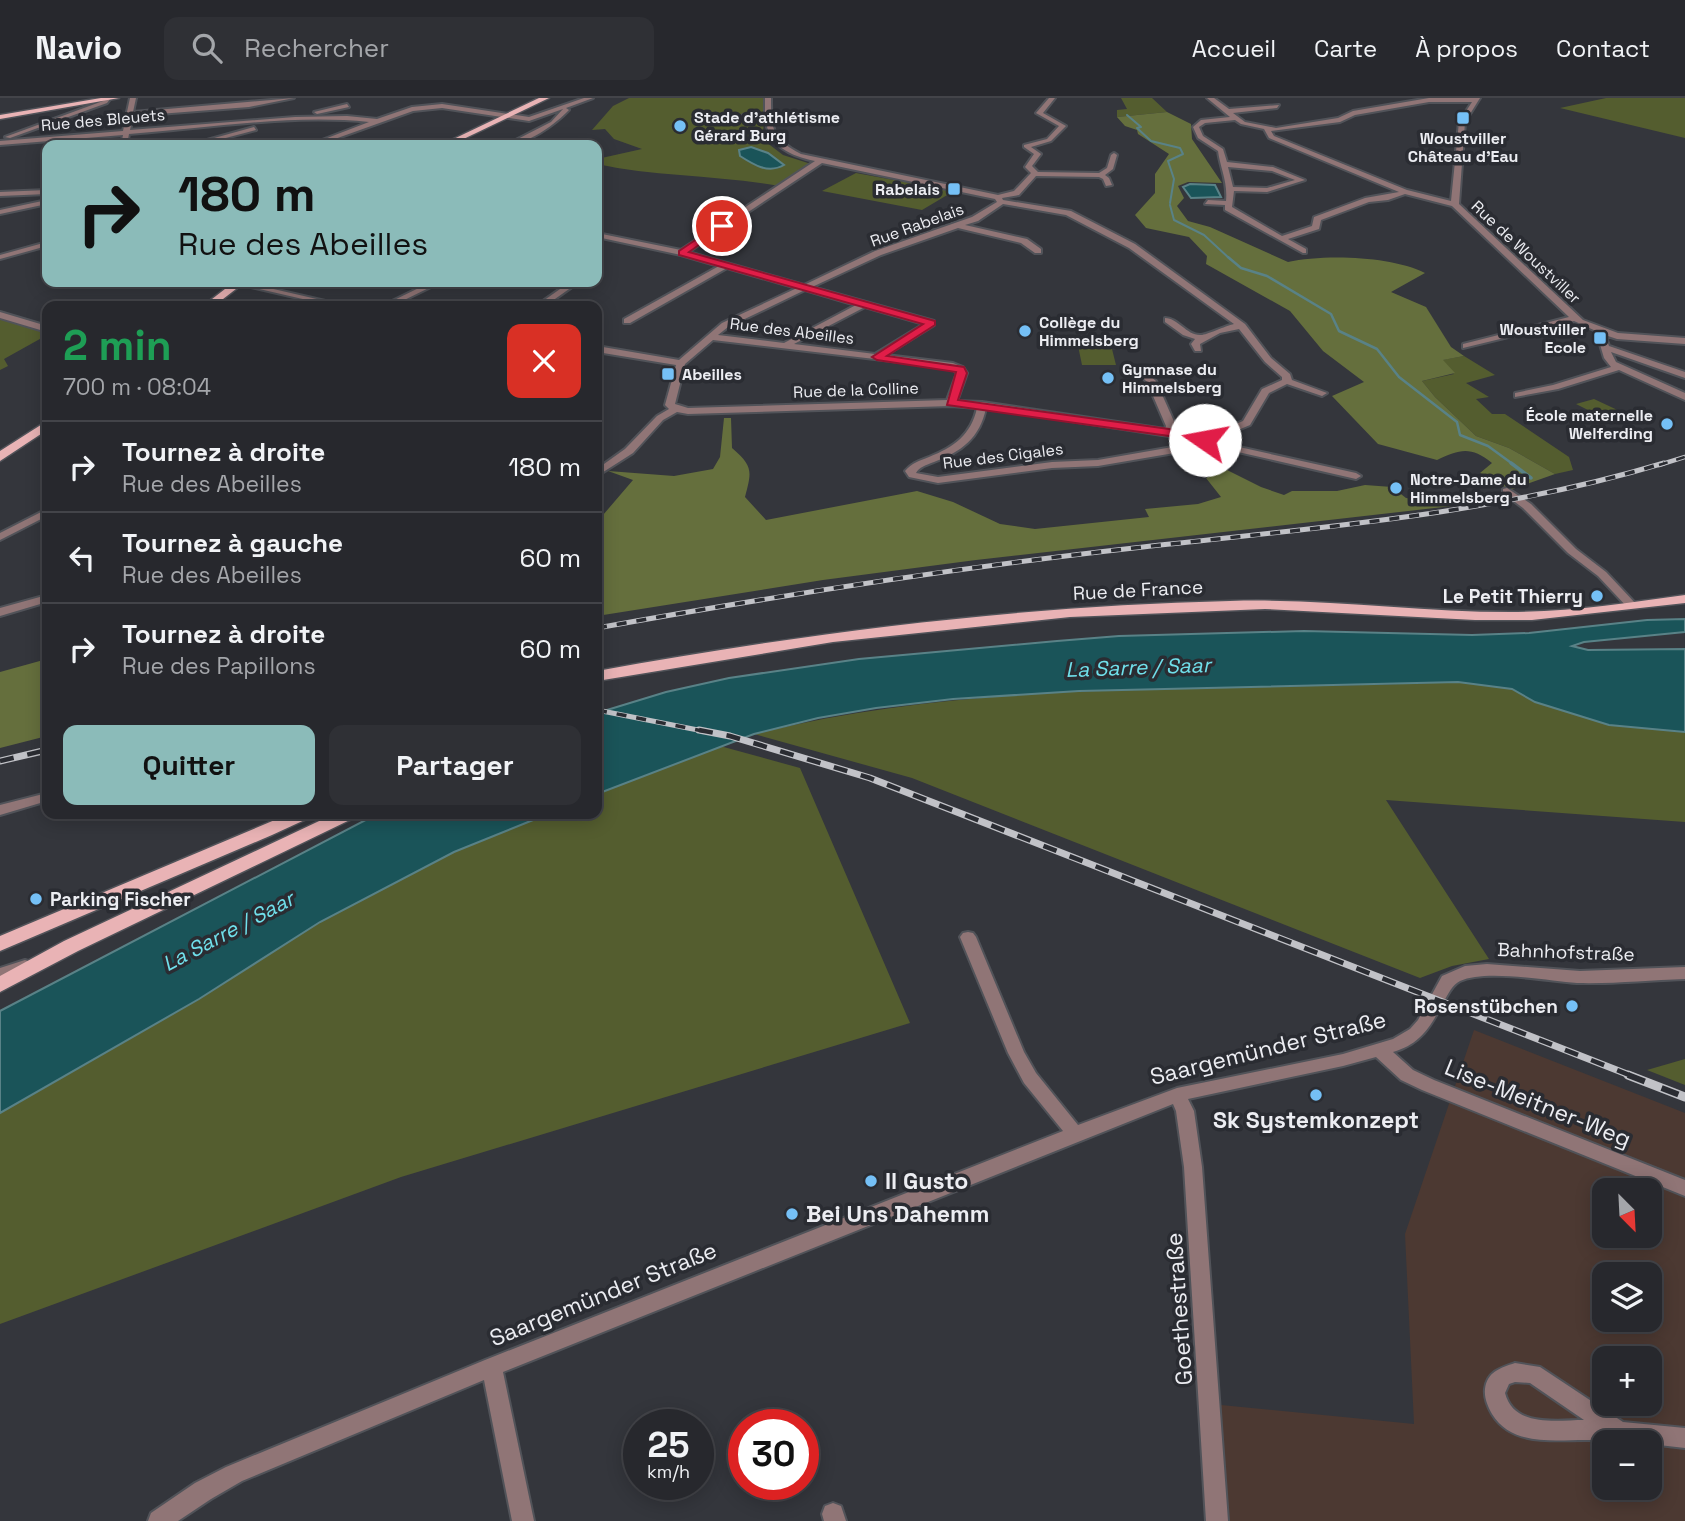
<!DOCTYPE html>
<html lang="fr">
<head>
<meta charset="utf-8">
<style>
  body { margin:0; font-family:"Space Grotesk",sans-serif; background:#2f3035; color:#f1f3f6; height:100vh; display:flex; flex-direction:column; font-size:26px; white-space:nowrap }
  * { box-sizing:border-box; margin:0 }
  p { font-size:23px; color:#a4a6aa }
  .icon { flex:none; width:38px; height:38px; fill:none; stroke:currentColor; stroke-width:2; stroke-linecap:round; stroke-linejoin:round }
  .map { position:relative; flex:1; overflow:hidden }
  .sheet { position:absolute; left:42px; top:203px; width:560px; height:518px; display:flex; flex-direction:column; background:#27282d; border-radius:14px; box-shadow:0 4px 18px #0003,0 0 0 2px #434449 }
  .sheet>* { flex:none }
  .guide { position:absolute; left:42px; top:42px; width:560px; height:147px; border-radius:14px; box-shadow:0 4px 18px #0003,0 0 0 2px #434449; background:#8bbbb9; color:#111; overflow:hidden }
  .needle { width:46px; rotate:156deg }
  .tools { position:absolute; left:1592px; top:1080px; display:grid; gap:14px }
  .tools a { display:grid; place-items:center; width:70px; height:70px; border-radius:14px; background:#27282d; box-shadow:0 4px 18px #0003,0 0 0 2px #434449; font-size:35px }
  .speed { position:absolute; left:623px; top:1311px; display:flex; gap:14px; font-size:35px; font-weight:700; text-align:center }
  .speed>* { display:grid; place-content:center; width:91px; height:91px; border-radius:50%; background:#27282d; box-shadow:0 4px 18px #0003,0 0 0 2px #434449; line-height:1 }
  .speed small { font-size:18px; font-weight:400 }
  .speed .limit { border:10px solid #d22; background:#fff; color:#111 }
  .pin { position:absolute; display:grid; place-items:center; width:60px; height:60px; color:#fff; margin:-30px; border:4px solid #fff; border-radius:50%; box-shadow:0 2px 7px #0007 }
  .me { position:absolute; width:77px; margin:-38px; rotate:282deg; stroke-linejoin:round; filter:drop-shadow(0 0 5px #0008) }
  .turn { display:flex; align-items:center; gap:24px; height:147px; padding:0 21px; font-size:32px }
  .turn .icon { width:91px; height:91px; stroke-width:2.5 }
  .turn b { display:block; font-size:49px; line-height:60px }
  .round { display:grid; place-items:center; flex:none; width:74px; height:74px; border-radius:14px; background:#2f3035 }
  .headline { display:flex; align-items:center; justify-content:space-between; height:119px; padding:0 21px }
  h1 { font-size:42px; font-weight:800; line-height:52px; color:#1e9e55 }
  .primary-button { display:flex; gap:14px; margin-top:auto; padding:14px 21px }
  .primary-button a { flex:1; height:80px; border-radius:14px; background:#8bbbb9; color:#111; font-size:28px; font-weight:800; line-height:80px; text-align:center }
  .primary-button a+a { background:#2f3035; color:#f1f3f6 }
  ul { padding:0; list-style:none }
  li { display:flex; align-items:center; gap:21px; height:91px; padding:0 21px; border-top:2px solid #434449 }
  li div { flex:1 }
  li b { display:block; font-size:26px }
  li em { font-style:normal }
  header { display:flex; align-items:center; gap:42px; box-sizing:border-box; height:98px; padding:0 35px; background:#27282d; border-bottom:2px solid #434449 }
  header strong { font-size:33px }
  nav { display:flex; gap:38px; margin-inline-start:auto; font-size:24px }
  .search { width:490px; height:63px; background:#2f3035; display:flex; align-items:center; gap:18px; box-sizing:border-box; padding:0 24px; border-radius:14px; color:#a4a6aa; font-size:26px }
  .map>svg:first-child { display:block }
  .industrial { fill:#4c3932; fill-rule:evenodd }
  .green { fill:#545d2f }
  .forest { fill:#656f3d }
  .water { fill:#1a5459; stroke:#598287; stroke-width:2 }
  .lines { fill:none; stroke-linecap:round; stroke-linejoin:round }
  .stream-far2 { stroke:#598287; stroke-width:2 }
  .stream-far1 { stroke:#598287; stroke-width:2.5 }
  .stream { stroke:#598287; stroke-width:3.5 }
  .street-casing { stroke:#515359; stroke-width:4 }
  .primary-casing { stroke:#515359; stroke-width:3 }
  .street { fill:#907576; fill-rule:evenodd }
  .primary { fill:#e9b3b5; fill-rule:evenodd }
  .rail-far3-casing { stroke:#c1c2c7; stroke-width:4.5 }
  .rail-far2-casing { stroke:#c1c2c7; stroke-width:5 }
  .rail-far1-casing { stroke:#c1c2c7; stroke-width:7 }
  .rail-casing { stroke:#c1c2c7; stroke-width:9 }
  .rail-far3 { stroke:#2a2c32; stroke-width:2.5; stroke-dasharray:9; stroke-linecap:butt }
  .rail-far2 { stroke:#2a2c32; stroke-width:3.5; stroke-dasharray:10; stroke-linecap:butt }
  .rail-far1 { stroke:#2a2c32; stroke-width:4.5; stroke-dasharray:14; stroke-linecap:butt }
  .rail { stroke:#2a2c32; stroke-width:6; stroke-dasharray:18; stroke-linecap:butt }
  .route { fill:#e11d48; stroke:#92132f; stroke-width:2 }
  .poi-dot { fill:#75c0f6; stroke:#2a2c32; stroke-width:2.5 }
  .labels { text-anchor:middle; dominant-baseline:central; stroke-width:7; stroke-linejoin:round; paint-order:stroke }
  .far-poi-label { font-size:16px; font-weight:bold; fill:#ecedf2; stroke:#2a2c32; text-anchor:start }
  .far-street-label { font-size:16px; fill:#ecedf2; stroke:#2a2c32 }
  .street-label { font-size:19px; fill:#ecedf2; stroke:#2a2c32 }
  .poi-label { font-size:19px; font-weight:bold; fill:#ecedf2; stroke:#2a2c32; text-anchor:end }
  .water-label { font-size:21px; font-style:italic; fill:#70e0eb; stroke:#2a2c32 }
  .near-street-label { font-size:23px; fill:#ecedf2; stroke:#2a2c32 }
  .near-poi-label { font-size:23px; font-weight:bold; fill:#ecedf2; stroke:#2a2c32; text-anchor:start }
</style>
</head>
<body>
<header>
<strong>Navio</strong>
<div class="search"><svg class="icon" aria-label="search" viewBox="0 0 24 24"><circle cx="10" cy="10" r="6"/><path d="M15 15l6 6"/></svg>Rechercher</div>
<nav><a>Accueil</a><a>Carte</a><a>À propos</a><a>Contact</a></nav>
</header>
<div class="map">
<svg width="1685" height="1423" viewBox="0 0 1685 1423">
  <rect width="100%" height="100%" fill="#34363c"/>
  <path class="industrial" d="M1474 932 1685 1015V1423H1217L1211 1306 1414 1326 1405 1136ZM1605 1092H1650V1138H1605ZM1605 1176H1650V1222H1605ZM1605 1260H1650V1306H1605ZM1605 1344H1650V1390H1605Z"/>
  <g class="green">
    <path d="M629 0H763L764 17H760L764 25 762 41 783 57 811 66 779 88C719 77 656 79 597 66V61L642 51 614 41 605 31 592 32 613 8Z"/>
    <path d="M1121 0H1152L1167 14 1117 19V12L1127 11Z"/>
    <path d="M1606 0H1685V40L1560 10Z"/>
    <path d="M856 75 954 93 922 112 822 93Z"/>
    <path d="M0 220 47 235V237L4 261 8 268 0 272Z"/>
    <path d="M1077 243H1110L1116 267H1082Z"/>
    <path d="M1464 258 1495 277 1466 285 1489 299 1476 301 1492 316H1505L1569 359 1573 372 1555 376 1509 350 1476 338 1435 299 1422 283 1454 276 1442 262Z"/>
    <path d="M1594 301 1626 316 1608 322 1576 306Z"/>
    <path d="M1458 584 1512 591 1535 604 1609 627 1685 634V724L1386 702 1489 861 1452 868 1420 880 912 680 754 636C984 579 1223 594 1458 584Z"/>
    <path d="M720 648 800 670 910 925 401 1079 0 1226V1015L199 901 320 824 454 754 548 716H597V696Z"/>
    <path d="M1685 961V987L1647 972Z"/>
  </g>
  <g class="forest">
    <path d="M1167 14 1191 26 1192 41 1222 85 1188 84 1178 88 1184 100 1177 108 1188 123 1210 129 1288 164C1324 156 1392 158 1425 175L1391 194 1426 209 1451 249 1464 258 1443 262 1455 275 1422 283 1435 299 1476 338 1509 350 1555 376 1510 392 1480 375 1492 365C1471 348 1460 351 1437 362L1378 346 1332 298 1364 284 1323 253 1290 213 1206 166 1207 158 1189 139 1146 130 1135 117 1155 95V76L1169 56 1138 36 1137 32 1125 28 1117 19Z"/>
    <path d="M724 320H731L732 350C753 368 752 373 745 399L766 422 917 393 953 404 1000 426 1035 431 1149 419 1145 411 1198 406 1221 399 1206 380 1227 372 1261 389 1284 397 1292 393H1337L1365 387 1392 389 1406 400 1461 407 976 462 823 482 597 518V424L633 382 608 373 674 378 713 371 720 359Z"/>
    <path d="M47 561V638L0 650V574Z"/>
  </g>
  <g class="water">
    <path d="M751 49 768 55 784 67C768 76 754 67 740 58L739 52Z"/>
    <path d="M1190 86 1215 87 1221 99 1191 100 1183 89Z"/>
    <path d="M1685 521V534L1584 544 1572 548 1588 552 1685 551V634L1609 627 1535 604 1512 591 1458 584 1079 593 953 601 876 610 818 620 754 636 597 696V615L666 594 729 580 859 561 1057 543 1119 538 1304 533 1472 537 1529 535 1647 522Z"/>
    <path d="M377 716H548L454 754 320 824 199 901 0 1015V913Z"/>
  </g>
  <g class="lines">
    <g class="stream-far2">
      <path d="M1127 17 1141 29 1137 30 1151 43 1180 50 1183 56 1168 63 1174 81 1170 105"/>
      <path d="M1170 107 1174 122 1204 137 1230 161"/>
    </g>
    <path class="stream-far1" d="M1228 159 1241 170 1267 178 1331 216 1339 233 1377 251 1399 279 1457 324 1460 337 1488 348 1514 367"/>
    <path class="stream" d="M1511 365 1531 380"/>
    <defs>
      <g id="street">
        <path d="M105 0H111L107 5 10 40 5 39 103 3Z"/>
        <path d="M130 0H136L133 14 294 0 249 9 133 18 130 32 295 19 347 18 377 21 412 9 442 6 529 19 584 0H593L566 10 569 12C556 26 525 48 506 47L551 24 563 11 529 23 442 10 413 13 318 47H309L369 24C292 16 207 30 129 36L127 47H121L123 37 0 47V43L123 33Z"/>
        <path d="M765 0H771C771 31 772 41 801 56L998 97 1014 93 1031 75 1025 69 1034 56 1024 49V47L1047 41 1059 28 1036 15 1049 0H1055L1043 15 1066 28 1051 43 1031 49 1041 56 1032 68 1038 74 1099 75 1107 70 1111 57 1114 55 1117 57 1113 71 1105 77 1109 80 1112 87 1106 88 1103 81 1099 79 1036 78 1019 97 1002 100 1003 102 1071 113 1135 146 1245 226 1271 260 1290 276 1292 282 1327 295 1322 298 1287 286 1269 295 1250 327 1212 343 1356 375 1361 378 1356 381 1203 346 1186 353 1098 368 1052 370 938 385 909 379 905 373C912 365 919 363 929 359 954 349 971 337 977 310L951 308 688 316 677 314 663 322 633 355 597 378V371L625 351 657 318 669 311 665 307 676 267 597 254V248L679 262 722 225 797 190 727 170 630 225H624V221L719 168 681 157 597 139V135L681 152 815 63C790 58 769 48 765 20H741L743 17 765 16ZM822 65 995 101 997 104 972 119 875 153 804 187 688 154ZM1003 106 1066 117 1129 150 1234 226C1225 228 1207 237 1201 237 1187 238 1178 220 1165 220V224L1183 237 1195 241 1191 246 1195 253H1201L1200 246 1220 235 1239 231 1265 264 1282 279V282L1262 291 1243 323 1202 340 1174 333 1176 328 1156 283 1144 273 1139 276 1147 284 1166 328 1165 331 982 304 957 303 967 275 963 269 953 265 886 257 934 227V223L812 189 881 157 958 130 1021 145 1035 155H1041V151L1027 141 965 127 978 123ZM805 192 856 207 784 245 718 237 728 229ZM865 209 924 226 875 256 794 246ZM713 242 951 270 957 275 947 302 688 310 675 306 685 266ZM986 310 1169 338 1193 344 1184 347 1098 362 1052 364 938 379 916 375C919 369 926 367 934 364 961 354 980 340 986 310Z"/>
        <path d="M1207 0H1214L1229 11 1279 7 1277 10 1233 15 1245 24 1276 30 1338 20 1353 13 1429 0H1480L1465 24 1459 106 1583 222 1618 235 1685 240V246L1617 241 1605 237 1609 248 1685 274V280L1611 254 1616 264 1685 295V302L1619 272 1558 291 1515 299V295L1553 287 1611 269 1604 260 1596 233 1574 223 1463 250V246L1569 219 1452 108 1405 96 1388 102 1369 104 1321 122 1319 131 1288 141 1306 151V155H1303L1225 112V107L1205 106 1208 102 1226 103C1228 84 1220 69 1218 53L1198 40 1193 29 1201 22 1230 19ZM1429 4H1472L1459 24 1451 103 1407 92 1274 38 1271 33 1340 24 1355 17ZM1235 22 1241 26 1264 31 1269 40 1399 94 1365 100 1314 119 1312 128 1282 138 1232 109 1234 93 1267 94 1305 82 1273 69 1227 64 1223 51 1203 38 1199 29 1205 25ZM1228 69 1272 73 1295 82 1267 90 1233 89Z"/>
        <path d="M347 6 349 9 317 16 314 14Z"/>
        <path d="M254 29 256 32 199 47H189Z"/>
        <path d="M47 92V96L0 98V94Z"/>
        <path d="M47 102V106L0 116V112Z"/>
        <path d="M47 144V148L0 161V157Z"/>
        <path d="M229 184H243L347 208H333Z"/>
        <path d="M431 184H441L392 208H382Z"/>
        <path d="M570 184H579L545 208H536Z"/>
        <path d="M0 214 47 228V234L0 220Z"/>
        <path d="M1507 390 1531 406 1576 451 1606 474 1636 506V510H1628L1598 478 1568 455 1523 410 1503 395V391Z"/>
        <path d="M47 411V418L0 442V435Z"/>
        <path d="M47 497V504L0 518V510Z"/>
        <path d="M47 695V703L0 717V707Z"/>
        <path d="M968 834 973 835 976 839 1024 954 1036 975 1078 1027 1177 990 1343 956 1393 941 1410 931 1418 922 1442 878 1465 868 1487 866 1580 873 1685 869V881C1650 882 1613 886 1577 885 1547 883 1486 871 1460 883 1452 887 1449 895 1444 903 1431 928 1421 946 1393 954L1413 972 1434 982 1685 1082V1098L1422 992 1401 982 1376 959 1343 968 1188 1001 1194 1013 1202 1069 1228 1423H1206L1184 1069 1176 1013 1173 1006 503 1274 534 1423H512L484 1282 242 1383 211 1401 178 1423H148L151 1415 195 1385 226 1369 485 1262 1063 1033 1024 985 1008 955 960 839 963 835Z"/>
        <path d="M25 862 31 864 33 868 31 872 0 882V870Z"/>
        <path d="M1515 1265 1540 1269 1623 1324 1685 1330V1350L1650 1346V1344C1630 1344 1611 1343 1591 1342 1557 1341 1513 1350 1492 1316 1488 1309 1484 1300 1485 1291 1487 1274 1500 1270 1515 1265ZM1515 1284 1530 1285 1584 1322C1557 1322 1514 1330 1505 1295L1509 1286Z"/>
        <path d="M833 1405 841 1408 846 1423H824L822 1416 825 1408Z"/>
      </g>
      <g id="primary">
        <path d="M101 0H119L0 21V17Z"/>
        <path d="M539 0H549L451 47H441Z"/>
        <path d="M234 184H245L214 208H203Z"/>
        <path d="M47 323V332L0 363V353Z"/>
        <path d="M1685 497V505L1532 522H1475L1265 511 1070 519 833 544 597 583V573C806 535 1017 508 1230 503 1324 500 1417 514 1510 514 1569 514 1627 505 1685 497Z"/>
        <path d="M289 716H312L309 720 272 737 0 853V838Z"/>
        <path d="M334 716H357L354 720 78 853 0 894V878L64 843Z"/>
      </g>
    </defs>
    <use href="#street" class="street-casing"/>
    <use href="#primary" class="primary-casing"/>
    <use href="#street" class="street"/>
    <use href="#primary" class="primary"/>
    <defs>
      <path id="rail-far3" d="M1659 367 1685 359"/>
      <g id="rail-far2">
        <path d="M597 530C775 498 954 470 1134 450 1313 430 1492 417 1664 365"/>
        <path d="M597 612 708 634"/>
      </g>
      <g id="rail-far1">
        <path d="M699 632 730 638 870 680 1632 978"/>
        <path d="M0 663 47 652"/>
      </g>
      <path id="rail" d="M1628 977 1685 999"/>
    </defs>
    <use href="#rail-far3" class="rail-far3-casing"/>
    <use href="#rail-far2" class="rail-far2-casing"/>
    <use href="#rail-far1" class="rail-far1-casing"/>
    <use href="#rail" class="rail-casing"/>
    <use href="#rail-far3" class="rail-far3"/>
    <use href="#rail-far2" class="rail-far2"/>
    <use href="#rail-far1" class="rail-far1"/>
    <use href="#rail" class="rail"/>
  </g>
  <path class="route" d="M719 126 726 128 689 154 935 223V227L887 258 964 269 967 275 958 302 1169 331 1210 342 1205 345 1169 338 947 307 956 274 877 262 872 259 923 226 679 157V153Z"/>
  <g class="poi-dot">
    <rect x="1456" y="13" width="14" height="14" rx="3.5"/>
    <circle cx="680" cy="28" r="7"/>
    <rect x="947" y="84" width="14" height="14" rx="3.5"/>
    <circle cx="1025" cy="233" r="7"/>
    <rect x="1593" y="233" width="14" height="14" rx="3.5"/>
    <rect x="661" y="269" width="14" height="14" rx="3.5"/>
    <circle cx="1108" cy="280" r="7"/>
    <circle cx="1667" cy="326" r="7"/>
    <circle cx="1396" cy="390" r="7"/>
    <circle cx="1597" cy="498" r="7"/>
    <circle cx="36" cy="801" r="7"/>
    <circle cx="1572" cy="908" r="7"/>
    <circle cx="1316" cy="997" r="7"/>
    <circle cx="871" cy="1083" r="7"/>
    <circle cx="792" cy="1116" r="7"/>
  </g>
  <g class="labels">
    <g class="far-poi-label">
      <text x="694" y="19">Stade d'athlétisme<tspan x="694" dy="18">Gérard Burg</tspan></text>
      <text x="1463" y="40" text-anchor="middle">Woustviller<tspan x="1463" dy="18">Château d'Eau</tspan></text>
      <text x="940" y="91" text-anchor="end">Rabelais</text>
      <text x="1039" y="224">Collège du<tspan x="1039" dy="18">Himmelsberg</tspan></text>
      <text x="1586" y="231" text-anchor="end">Woustviller<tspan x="1586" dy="18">Ecole</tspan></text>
      <text x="1122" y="271">Gymnase du<tspan x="1122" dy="18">Himmelsberg</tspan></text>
      <text x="682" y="276">Abeilles</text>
      <text x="1653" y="317" text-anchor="end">École maternelle<tspan x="1653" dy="18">Welferding</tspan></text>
      <text x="1410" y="381">Notre-Dame du<tspan x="1410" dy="18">Himmelsberg</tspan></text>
    </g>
    <g class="far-street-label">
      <text transform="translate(103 22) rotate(-5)">Rue des Bleuets</text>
      <text transform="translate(917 127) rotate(-20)">Rue Rabelais</text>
      <text transform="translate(1526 154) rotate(43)">Rue de Woustviller</text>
      <text transform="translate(792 233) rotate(7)">Rue des Abeilles</text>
      <text transform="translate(856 292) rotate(-2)">Rue de la Colline</text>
      <text transform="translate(1003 358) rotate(-7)">Rue des Cigales</text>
    </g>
    <g class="street-label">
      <text transform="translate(1138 492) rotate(-3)">Rue de France</text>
      <text transform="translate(1566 854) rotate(2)">Bahnhofstraße</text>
    </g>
    <g class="poi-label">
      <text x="1583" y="498">Le Petit Thierry</text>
      <text x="50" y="801" text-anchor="start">Parking Fischer</text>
      <text x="1558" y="908">Rosenstübchen</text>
    </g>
    <g class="water-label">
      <text transform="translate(1138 569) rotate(-2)">La Sarre / Saar</text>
      <text transform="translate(228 833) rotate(-28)">La Sarre / Saar</text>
    </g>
    <g class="near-street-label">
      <text transform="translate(1268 950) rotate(-14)">Saargemünder Straße</text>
      <text transform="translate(1538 1005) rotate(22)">Lise-Meitner-Weg</text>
      <text transform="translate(603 1196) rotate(-22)">Saargemünder Straße</text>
      <text transform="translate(1179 1211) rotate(-94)">Goethestraße</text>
    </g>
    <g class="near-poi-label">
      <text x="1316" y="1022" text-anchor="middle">Sk Systemkonzept</text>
      <text x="885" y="1083">Il Gusto</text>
      <text x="806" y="1116">Bei Uns Dahemm</text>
    </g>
  </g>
</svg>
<div class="tools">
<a><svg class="needle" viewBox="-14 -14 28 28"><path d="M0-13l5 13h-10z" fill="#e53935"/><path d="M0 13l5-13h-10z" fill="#a4a6aa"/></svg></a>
<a><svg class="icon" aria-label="layers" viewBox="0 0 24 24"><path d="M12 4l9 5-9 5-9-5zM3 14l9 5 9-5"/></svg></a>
<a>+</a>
<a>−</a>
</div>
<div class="speed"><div>25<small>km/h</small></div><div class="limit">30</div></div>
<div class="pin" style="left:722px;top:128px;background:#d93025"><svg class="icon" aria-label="arrive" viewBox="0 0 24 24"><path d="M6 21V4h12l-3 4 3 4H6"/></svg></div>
<svg class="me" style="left:1205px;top:342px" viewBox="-20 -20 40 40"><circle r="19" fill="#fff"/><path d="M0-13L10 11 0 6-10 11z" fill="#e11d48"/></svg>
<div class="guide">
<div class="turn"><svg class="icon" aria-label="right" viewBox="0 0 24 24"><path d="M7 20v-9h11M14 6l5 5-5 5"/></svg><div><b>180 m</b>Rue des Abeilles</div></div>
</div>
<section class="sheet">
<div class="headline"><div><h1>2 min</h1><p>700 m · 08:04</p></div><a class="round" style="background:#d93025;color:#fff"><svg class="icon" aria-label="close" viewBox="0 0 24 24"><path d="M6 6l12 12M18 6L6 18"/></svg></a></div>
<ul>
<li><svg class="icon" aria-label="right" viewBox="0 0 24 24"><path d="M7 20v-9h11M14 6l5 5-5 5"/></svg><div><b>Tournez à droite</b><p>Rue des Abeilles</p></div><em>180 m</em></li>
<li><svg class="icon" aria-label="left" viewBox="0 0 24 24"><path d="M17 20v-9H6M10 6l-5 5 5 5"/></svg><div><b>Tournez à gauche</b><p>Rue des Abeilles</p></div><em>60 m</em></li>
<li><svg class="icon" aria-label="right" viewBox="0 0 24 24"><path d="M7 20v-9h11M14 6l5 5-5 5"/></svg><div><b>Tournez à droite</b><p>Rue des Papillons</p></div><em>60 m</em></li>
</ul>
<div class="primary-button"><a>Quitter</a><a>Partager</a></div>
</section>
</div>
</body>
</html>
